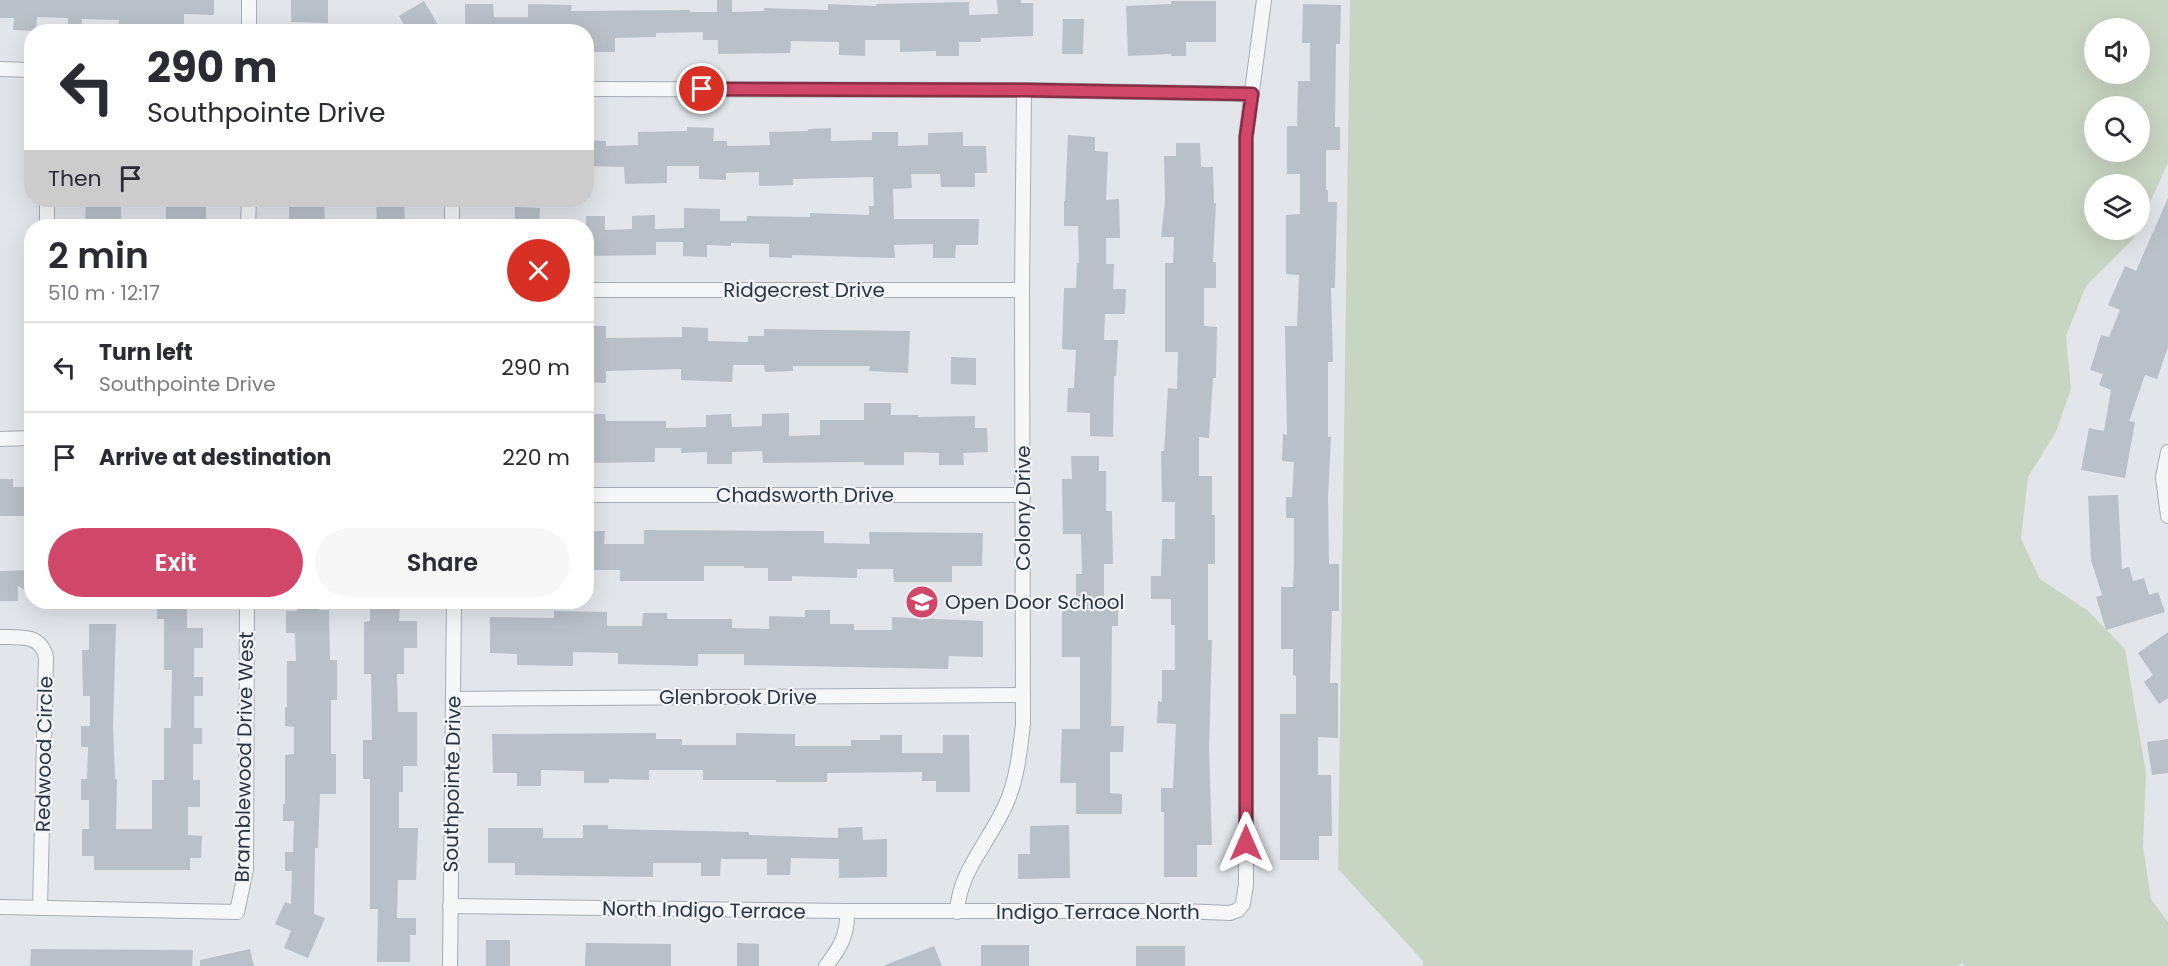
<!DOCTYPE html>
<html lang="en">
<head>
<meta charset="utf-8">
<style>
  body { margin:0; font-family:Poppins,sans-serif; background:#f7f7f7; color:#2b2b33; height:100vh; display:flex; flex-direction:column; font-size:22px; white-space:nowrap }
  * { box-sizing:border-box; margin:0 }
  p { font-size:20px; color:#7c7c81 }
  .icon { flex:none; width:33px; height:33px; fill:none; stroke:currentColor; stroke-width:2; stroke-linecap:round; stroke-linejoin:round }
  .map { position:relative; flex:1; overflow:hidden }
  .sheet { position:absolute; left:24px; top:219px; width:570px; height:390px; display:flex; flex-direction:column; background:#fff; border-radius:24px; box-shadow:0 6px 24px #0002 }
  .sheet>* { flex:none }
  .guide { position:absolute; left:24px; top:24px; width:570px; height:183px; border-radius:24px; box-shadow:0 6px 24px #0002; background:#fff; color:#2b2b33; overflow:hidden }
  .tools { position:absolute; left:2084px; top:18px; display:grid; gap:12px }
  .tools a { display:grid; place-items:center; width:66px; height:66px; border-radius:50%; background:#fff; box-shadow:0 6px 24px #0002; font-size:30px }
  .pin { position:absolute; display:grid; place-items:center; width:51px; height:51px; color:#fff; margin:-26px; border:3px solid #fff; border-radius:50%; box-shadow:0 2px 6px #0007 }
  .me { position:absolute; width:66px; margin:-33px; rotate:0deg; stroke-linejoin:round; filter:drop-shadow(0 0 4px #0008) }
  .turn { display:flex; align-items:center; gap:21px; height:126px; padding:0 24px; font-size:27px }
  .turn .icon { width:78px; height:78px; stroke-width:2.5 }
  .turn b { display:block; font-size:42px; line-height:51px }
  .then { display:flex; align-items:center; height:57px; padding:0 24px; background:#0003; gap:12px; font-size:22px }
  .round { display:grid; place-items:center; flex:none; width:63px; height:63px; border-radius:32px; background:#f7f7f7 }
  .headline { display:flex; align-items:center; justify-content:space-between; height:102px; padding:0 24px }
  h1 { font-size:36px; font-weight:600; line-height:45px }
  .cta { display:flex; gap:12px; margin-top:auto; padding:12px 24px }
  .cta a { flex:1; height:69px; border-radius:36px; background:#d04769; color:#fff; font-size:24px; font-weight:600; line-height:69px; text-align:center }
  .cta a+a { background:#f7f7f7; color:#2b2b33 }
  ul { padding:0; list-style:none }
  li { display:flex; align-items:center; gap:18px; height:90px; padding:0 24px; border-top:2px solid #e1e1e2 }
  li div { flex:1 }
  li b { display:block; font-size:22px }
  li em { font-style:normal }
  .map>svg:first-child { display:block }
  .green { fill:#c9d5c3; fill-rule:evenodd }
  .building { fill:#b9c0c8 }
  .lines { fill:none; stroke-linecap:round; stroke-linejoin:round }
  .street-casing { stroke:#a7adb5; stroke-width:16 }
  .street { stroke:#f5f7f9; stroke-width:14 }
  .route-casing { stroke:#872e44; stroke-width:15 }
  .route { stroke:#d04769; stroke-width:10 }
  .labels { text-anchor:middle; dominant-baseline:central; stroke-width:4.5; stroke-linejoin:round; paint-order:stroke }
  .street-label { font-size:20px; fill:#2a3543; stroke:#f2f5f8 }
  .poi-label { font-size:20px; fill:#2a3543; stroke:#f2f5f8; text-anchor:start }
</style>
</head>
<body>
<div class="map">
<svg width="2168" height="966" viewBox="0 0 2168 966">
  <rect width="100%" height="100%" fill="#e2e6eb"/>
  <path class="green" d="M1350 0H2168V163L2139 226V184H2094V230H2138L2133 239 2086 286 2066 336 2071 389 2056 432 2028 477 2021 539 2040 579 2087 610 2125 649 2146 773 2143 847 2151 899 2168 922V966H1964L1963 963 1957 966H1423V961L1338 869ZM2094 28H2139V74H2094ZM2094 106H2139V152H2094Z"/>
  <g class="building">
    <path d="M0 0H214V15L184 14V28L145 27V32H118L119 20 82 19 81 30H68V18L37 17 36 31 13 30 14 18H0Z"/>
    <path d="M291 0H328V23L291 22Z"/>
    <path d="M717 0H732V12L764 11V8L828 10V4L876 6V4L969 2V15L998 14 997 0H1021V3H1033V36L981 38V42H959V56H936V51L900 52V40H865V56L839 55V42L791 41 790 53 718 54V40H703V32L656 33V37L615 38V52H587V32H465V4H493L494 17H528V4L572 5 571 11 690 10V12H717Z"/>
    <path d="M424 1 442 32H408L399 16Z"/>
    <path d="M1171 1H1216V42H1186V56H1171V54L1128 56 1126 6 1171 4Z"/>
    <path d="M1303 4 1341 5 1340 44H1336L1335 127H1340V150H1326V190H1328V202H1337L1335 288H1331L1333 362H1328V437H1331L1328 497 1329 564H1339V611H1332L1330 683H1338V738L1318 737V775H1331L1332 836H1319V860H1280V714H1296V676L1293 675V649H1281V587H1293L1294 564V518H1286V497H1292L1294 462 1282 461 1283 434 1287 435 1285 326H1297L1299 275 1286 274V215L1300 214V174H1287V126H1297L1298 81H1310V43H1302Z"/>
    <path d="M1063 19H1084L1083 54H1062Z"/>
    <path d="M687 127 714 128 713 141H727V146L770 145 769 132 808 131V129L831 128V141L872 140V132H898V146L928 145V133L963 132V146H986L987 173H975V187H941L940 174H911L912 188 893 189 894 219H979L978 245H956L955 258H933V244L894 245 895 258 792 255V258L769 257V244L731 243V246L707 245V257L683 256V242H656V255L586 256V216H605V230L632 229V216L655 215V229L684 228V208L720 209V221H747V216L810 217V213L869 215V206H874L873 177 793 179V185L759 186V172L726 173V180L699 179V166H667V183L625 184 624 167 586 166V140L606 141V146L638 145V132L687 131Z"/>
    <path d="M1068 135 1095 137V151L1108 152 1106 200 1119 199 1120 238H1106V264H1114L1113 289H1126L1125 314H1105L1104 340H1118L1116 376H1114L1113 437 1090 436V413L1067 412 1068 388H1074L1076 350 1062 349 1064 288H1076L1077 263H1079L1078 226H1064V201H1065Z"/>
    <path d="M1176 143H1200L1201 167H1213L1214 203H1216L1213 262H1216V288H1204V326L1217 327 1216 378H1213L1209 438 1199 437V476H1212V515H1215V564H1208V640H1212L1209 749 1212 845H1197V877H1164V812H1161V788H1173L1176 724 1157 723 1158 701 1162 702V670H1175V625H1171V599H1151V576H1161L1162 539H1175V502H1162L1161 451H1164L1168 388 1177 389 1178 352H1165V263H1173L1174 237H1161L1165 201 1164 156H1176Z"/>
    <path d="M2168 198V347L2157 379 2145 375 2129 421 2135 422 2125 478 2081 470 2089 428 2104 431 2111 390 2099 385 2103 374 2090 370 2101 335 2109 337 2120 310 2108 305 2125 266 2136 271Z"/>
    <path d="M86 200H121V223L109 222V226H85Z"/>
    <rect x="166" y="200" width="40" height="26"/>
    <path d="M289 200H324L325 226H289Z"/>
    <path d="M376 200H404L405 226H377Z"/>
    <path d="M515 207 540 208 539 226H515Z"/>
    <path d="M586 326H606V338L682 337V327L708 328V341L748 342V336H764V329L910 331 908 373 869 371 870 366H793V371L765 372 764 365H733L732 382 681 380V369L606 371V383L586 382Z"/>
    <path d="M951 357 976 358V385L951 384Z"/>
    <path d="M864 403H891V415H918V417L975 416V428H987L988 452 963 453 964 465H939V453L904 452V465H864V462L763 463 762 451 732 452V464H707V452L681 453V448H655V462L586 463V414H605L606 421H666V428L706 427V415L731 414 732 427 762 426V414L789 413V436L820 435V420H864Z"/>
    <path d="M1071 456H1099V471H1106V511H1112L1113 564H1104V600H1118V626H1112L1111 726H1124L1123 752H1110V793L1122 794V814H1076V783H1060L1062 729H1080V657H1062V600H1076V574H1082L1081 534H1063L1062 479H1072Z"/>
    <path d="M0 479H13V487H32V516H0Z"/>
    <path d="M2118 495 2122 569 2129 567 2133 581 2144 578 2149 595 2158 592 2165 612 2106 630 2096 597 2102 595 2091 560 2088 496Z"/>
    <path d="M644 530 824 531V543L870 544 869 532 983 533 982 566H952V582H894L893 569H857V578L792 576V581H768V568H744V566H704V581H620V570H586V531H605L604 544H644Z"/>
    <path d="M32 570V594L18 586V601H0V571Z"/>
    <path d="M157 602H187V628H203V648H194V677H203V696H194V728H202V744H193V780H200V807H188V835L202 836 201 858H190V870H94V856H82V829H89V800H81V779H87L88 747H81V726H90V696H83L82 650H89V624H116L113 726 115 779H117L116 829H152V780H164V728H171L172 670H164V619H157Z"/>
    <path d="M297 602H319V610H329L330 660H337V700H331V754H336V794H320L318 848H315L314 914 325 918 308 958 284 948 291 931 275 924 285 902 291 904 292 871H285V852H293L294 821H283V804H285V755L294 754V727L285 726V707L287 708V661H296L295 633H286V611H297Z"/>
    <path d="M370 602H400L399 621H417V648H404V674H397L398 712H417V766H403V792H399V828H418L416 880H398L397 918H416V935H410V962H377L378 909H370V779H363V740H372L371 674H364V622L370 621Z"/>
    <path d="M805 610H830V624H854V630H892V617L983 621V657L949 656 948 669 744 665V654H698V666L618 664V653L573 652V666L517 665V654L490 653V617L554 618V611L607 612V626H642L643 613H667V619H732V628L769 629V616L805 617Z"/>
    <path d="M2168 632V698L2159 704 2144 682 2153 675 2138 653Z"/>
    <path d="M656 733V739H682V745H736V733L795 734V746H851V740H880V735H902V753H943V735H969L970 792H936V781H922V772L827 773V782H776V780H703V770H649V780L609 779V783H584V771L541 770V786H517V773H493L492 734Z"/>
    <path d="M2168 739V773L2152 775 2147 742Z"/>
    <path d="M583 825H608V829L749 832V835L838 838V828L862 827 863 840 887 839V877L839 878V859L791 858 790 875H767V859H721L720 876H701V863H653V877L515 875V863H488V828H543V838H583Z"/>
    <path d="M1069 825 1070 878 1018 879V854H1030V826Z"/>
    <rect x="486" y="940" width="24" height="26"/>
    <path d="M586 943 671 944V966H585Z"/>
    <path d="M737 943 759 944V966H737Z"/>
    <rect x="981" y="945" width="48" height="21"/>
    <path d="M934 946 942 966H885V965Z"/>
    <rect x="1136" y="946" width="49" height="20"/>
    <path d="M31 949 193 950 192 966H30Z"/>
    <path d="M250 949 254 966H200V960Z"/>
  </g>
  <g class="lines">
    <defs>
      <g id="street">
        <path d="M249 0V32"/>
        <path d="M0 69 32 70"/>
        <path d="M586 89 1024 90 1252 94"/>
        <path d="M47 226V200"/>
        <path d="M248 226 249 200"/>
        <path d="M452 226V200"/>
        <path d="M586 290H1022"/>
        <path d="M0 439 32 438"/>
        <path d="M2168 452 2163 477 2168 516"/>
        <path d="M586 495H1023"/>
        <path d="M0 637C19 637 41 634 46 657L40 908"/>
        <path d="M454 699 1023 695"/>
        <path d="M450 906 847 911H1181L1230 913 1238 910 1243 904 1246 884V137L1264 0"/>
        <path d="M0 907 237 912 246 869 247 602"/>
        <path d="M957 912C959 871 990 841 1006 804 1017 780 1020 750 1023 724L1022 290 1024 90"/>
        <path d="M450 966 454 602"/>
        <path d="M826 966C840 948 848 935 847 911"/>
      </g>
    </defs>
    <use href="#street" class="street-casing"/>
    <use href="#street" class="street"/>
  </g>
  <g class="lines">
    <defs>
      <path id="route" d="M702 89 1024 90 1252 94 1246 137V843"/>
    </defs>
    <use href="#route" class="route-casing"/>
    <use href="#route" class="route"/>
  </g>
  <defs>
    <symbol id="school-disc" viewBox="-11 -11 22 22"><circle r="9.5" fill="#d04769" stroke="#f2f5f8"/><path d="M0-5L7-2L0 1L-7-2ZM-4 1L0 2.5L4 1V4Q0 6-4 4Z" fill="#fff"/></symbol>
  </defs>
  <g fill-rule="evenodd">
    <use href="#school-disc" x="903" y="583" width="38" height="38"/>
  </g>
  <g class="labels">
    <g class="street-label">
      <text x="804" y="290">Ridgecrest Drive</text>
      <text x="805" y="495">Chadsworth Drive</text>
      <text transform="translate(1023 508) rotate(-90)">Colony Drive</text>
      <text x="738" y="697">Glenbrook Drive</text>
      <text transform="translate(44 754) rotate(-89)">Redwood Circle</text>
      <text transform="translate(244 757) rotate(-89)">Bramblewood Drive West</text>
      <text transform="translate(452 784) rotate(-89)">Southpointe Drive</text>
      <text transform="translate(704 910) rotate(1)">North Indigo Terrace</text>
      <text x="1098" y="912">Indigo Terrace North</text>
    </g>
    <g class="poi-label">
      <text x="945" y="602">Open Door School</text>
    </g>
  </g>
</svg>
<div class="tools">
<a><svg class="icon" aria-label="sound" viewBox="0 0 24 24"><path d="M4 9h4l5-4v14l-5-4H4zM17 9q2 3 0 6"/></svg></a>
<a><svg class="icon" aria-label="search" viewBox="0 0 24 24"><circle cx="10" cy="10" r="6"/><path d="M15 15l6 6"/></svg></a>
<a><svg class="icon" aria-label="layers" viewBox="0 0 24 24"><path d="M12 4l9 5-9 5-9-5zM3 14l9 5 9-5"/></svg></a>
</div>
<div class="pin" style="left:702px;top:89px;background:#d93025"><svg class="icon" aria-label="arrive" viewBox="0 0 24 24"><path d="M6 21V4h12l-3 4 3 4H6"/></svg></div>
<svg class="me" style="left:1246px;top:843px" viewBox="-20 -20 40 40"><path d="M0-17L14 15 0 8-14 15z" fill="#d04769" stroke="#fff" stroke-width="4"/></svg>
<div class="guide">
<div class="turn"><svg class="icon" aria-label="left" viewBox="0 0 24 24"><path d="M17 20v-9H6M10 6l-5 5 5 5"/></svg><div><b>290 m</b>Southpointe Drive</div></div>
<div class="then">Then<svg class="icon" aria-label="arrive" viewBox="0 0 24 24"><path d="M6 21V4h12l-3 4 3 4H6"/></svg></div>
</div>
<section class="sheet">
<div class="headline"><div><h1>2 min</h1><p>510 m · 12:17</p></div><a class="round" style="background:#d93025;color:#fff"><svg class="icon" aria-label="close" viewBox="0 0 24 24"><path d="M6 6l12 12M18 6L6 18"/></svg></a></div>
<ul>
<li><svg class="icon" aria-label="left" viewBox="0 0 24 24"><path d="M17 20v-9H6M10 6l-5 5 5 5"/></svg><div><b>Turn left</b><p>Southpointe Drive</p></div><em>290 m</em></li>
<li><svg class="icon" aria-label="arrive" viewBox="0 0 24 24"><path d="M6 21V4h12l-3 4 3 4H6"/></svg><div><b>Arrive at destination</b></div><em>220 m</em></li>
</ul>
<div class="cta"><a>Exit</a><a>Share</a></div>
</section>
</div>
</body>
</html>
